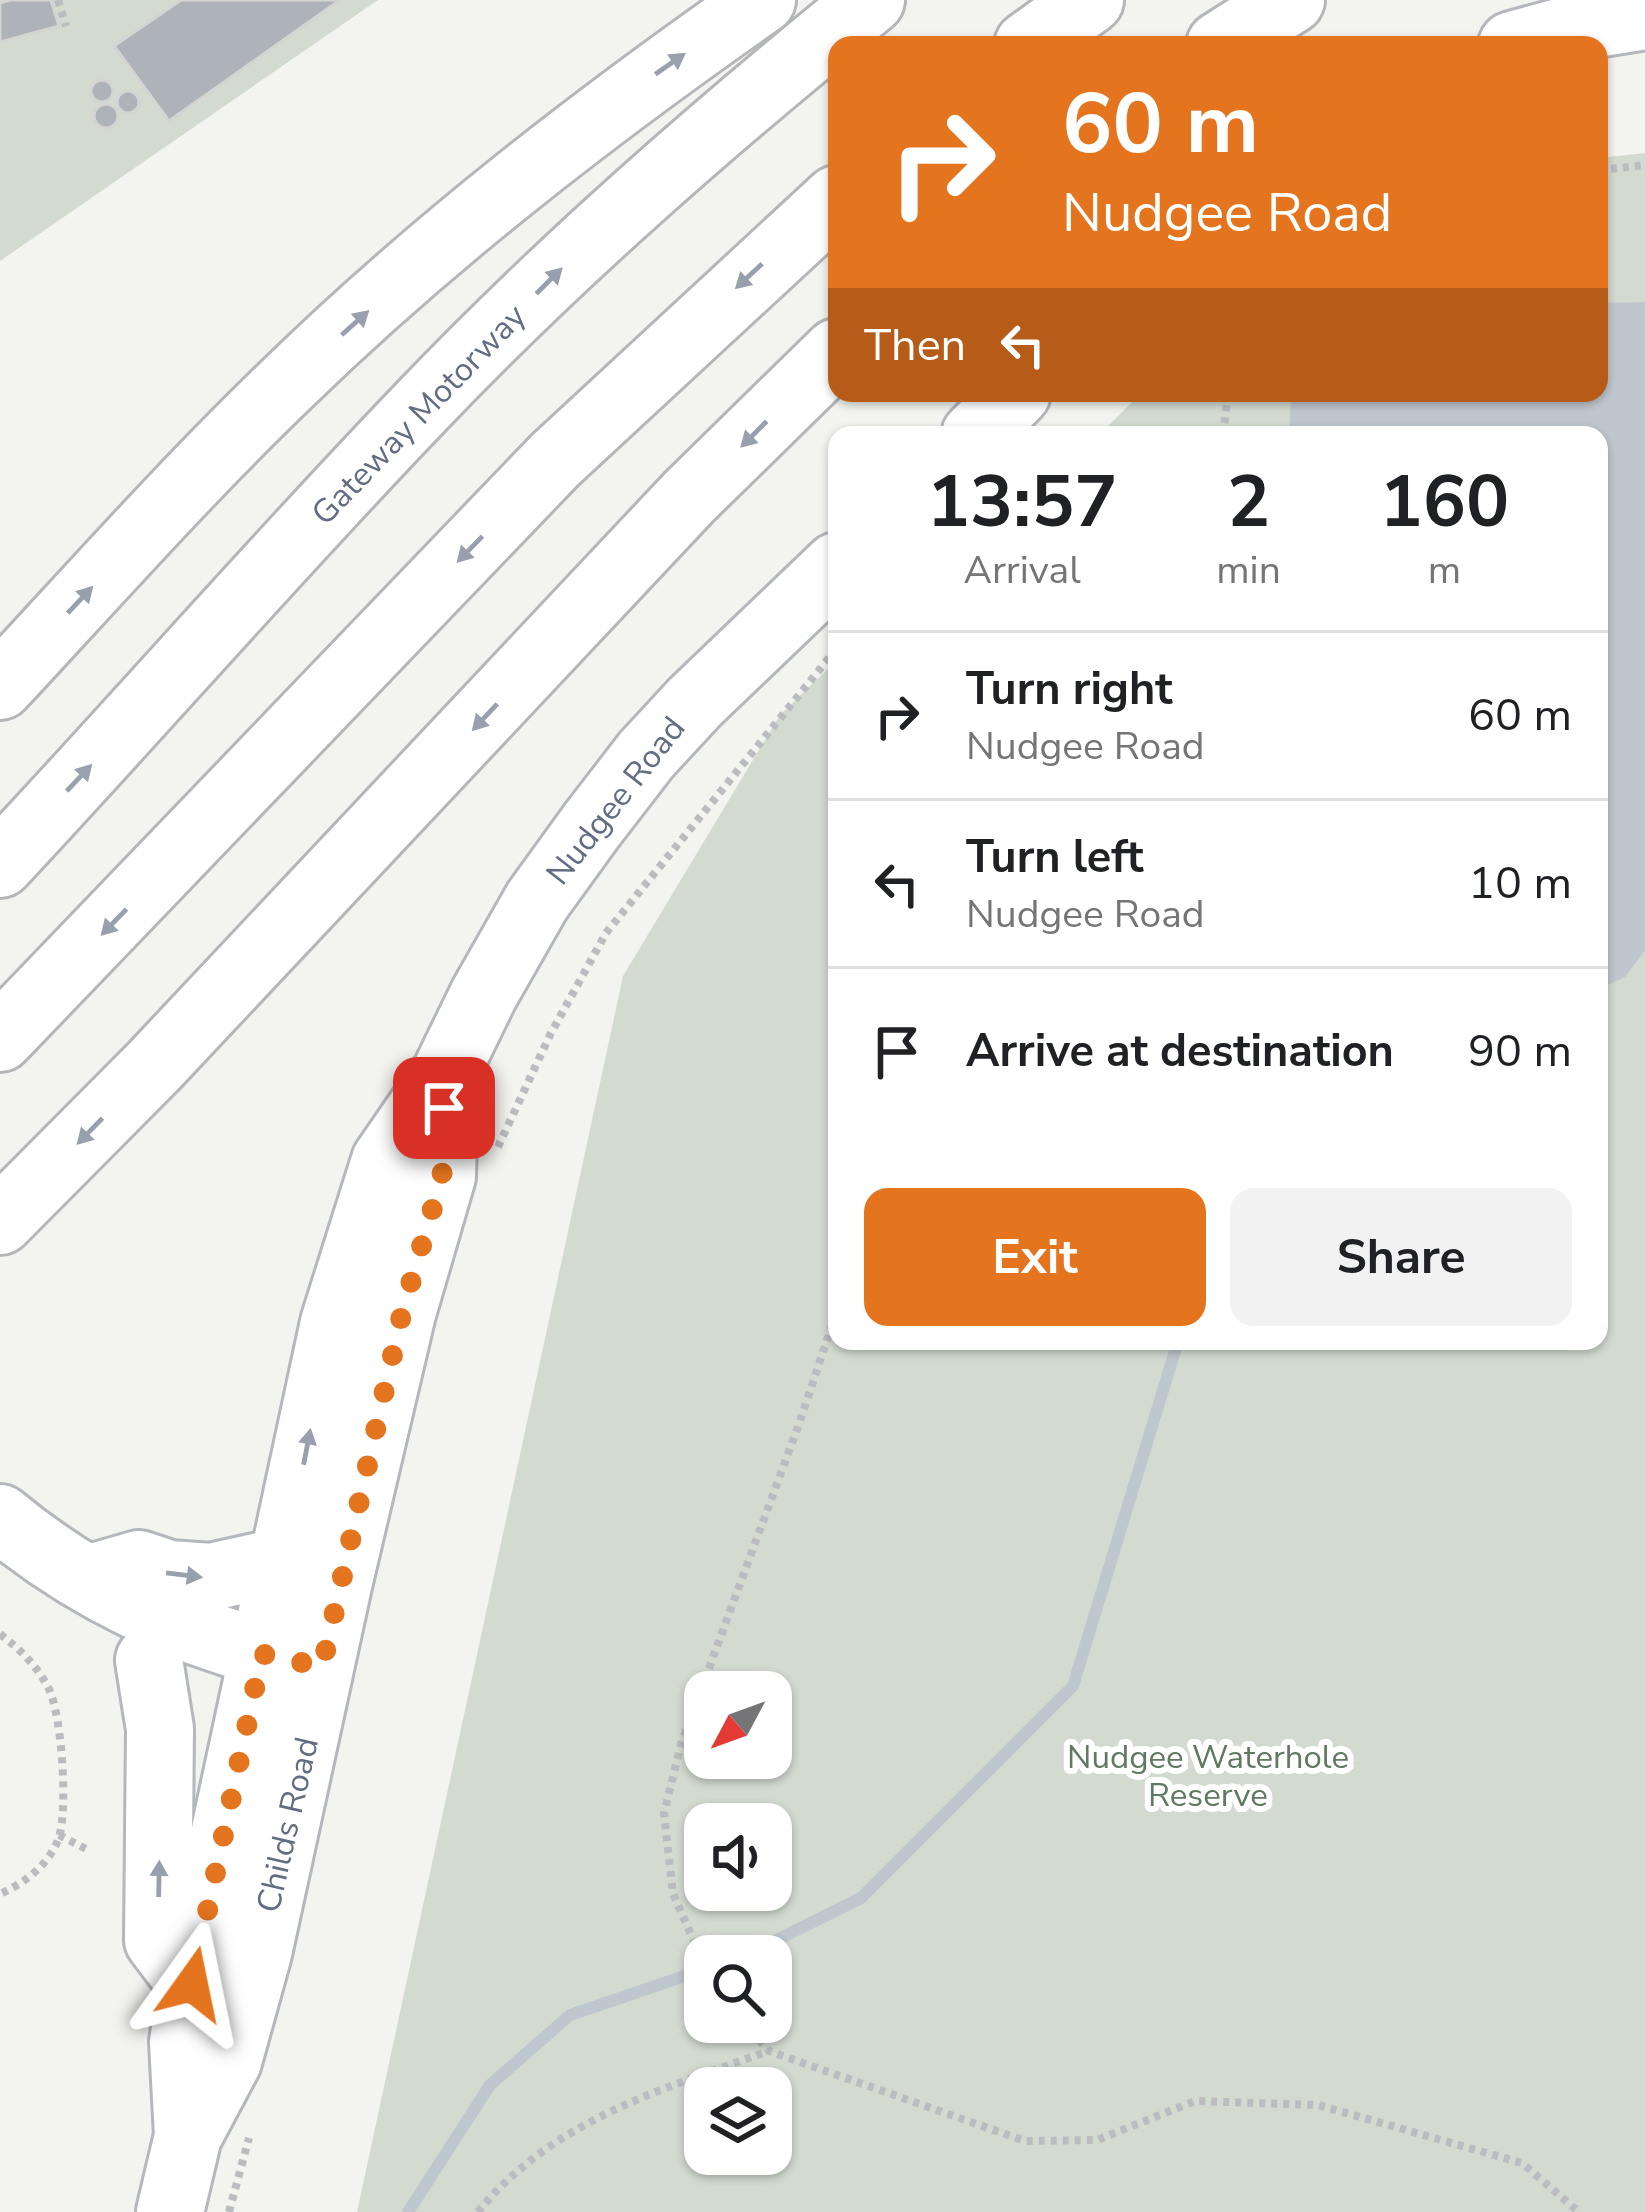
<!DOCTYPE html>
<html lang="en">
<head>
<meta charset="utf-8">
<style>
  body { margin:0; font-family:"Nunito Sans",sans-serif; background:#f2f2f2; color:#202124; height:100vh; display:flex; flex-direction:column; font-size:45px; white-space:nowrap }
  * { box-sizing:border-box; margin:0 }
  p { font-size:39px; color:#757577 }
  .icon { flex:none; width:66px; height:66px; fill:none; stroke:currentColor; stroke-width:2; stroke-linecap:round; stroke-linejoin:round }
  .map { position:relative; flex:1; overflow:hidden }
  .panel { position:absolute; left:828px; top:426px; width:780px; height:924px; display:flex; flex-direction:column; background:#fff; border-radius:24px; box-shadow:0 3px 9px #0004 }
  .panel>* { flex:none }
  .top-card { position:absolute; left:828px; top:36px; width:780px; height:366px; border-radius:24px; box-shadow:0 3px 9px #0004; background:#e5741e; color:#fff; overflow:hidden }
  .needle { width:78px; rotate:229deg }
  .tools { position:absolute; left:684px; top:1671px; display:grid; gap:24px }
  .tools a { display:grid; place-items:center; width:108px; height:108px; border-radius:24px; background:#fff; box-shadow:0 3px 9px #0004; font-size:60px }
  .pin { position:absolute; display:grid; place-items:center; width:102px; height:102px; color:#fff; margin:-51px; border-radius:24px; box-shadow:0 6px 18px #0006 }
  .me { position:absolute; width:132px; margin:-66px; rotate:12deg; stroke-linejoin:round; filter:drop-shadow(0 0 9px #0008) }
  .turn { display:flex; align-items:center; gap:42px; height:252px; padding:0 36px; font-size:54px }
  .turn .icon { width:156px; height:156px; stroke-width:2.5 }
  .turn b { display:block; font-size:84px; line-height:102px }
  .then { display:flex; align-items:center; height:114px; padding:0 36px; background:#0003; gap:24px; font-size:45px }
  .eta { display:flex; justify-content:space-evenly; align-items:center; height:204px; text-align:center }
  .eta b { font-size:72px; font-weight:700; line-height:84px }
  .cta { display:flex; gap:24px; margin-top:auto; padding:24px 36px }
  .cta a { flex:1; height:138px; border-radius:24px; background:#e5741e; color:#fff; font-size:48px; font-weight:700; line-height:138px; text-align:center }
  .cta a+a { background:#f2f2f2; color:#202124 }
  ul { padding:0; list-style:none }
  li { display:flex; align-items:center; gap:36px; height:168px; padding:0 36px; border-top:3px solid #e0e0e0 }
  li div { flex:1 }
  li b { display:block; font-size:45px }
  li em { font-style:normal }
  .map>svg:first-child { display:block }
  .green { fill:#d3dbd1; fill-rule:evenodd }
  .water { fill:#bfc7ce }
  .lines { fill:none; stroke-linecap:round; stroke-linejoin:round }
  .stream { stroke:#bfc7ce; stroke-width:12 }
  .building { fill:#aeb3b9; stroke:#d4d5d2; stroke-width:3 }
  .major-casing { stroke:#b4b7bc; stroke-width:72 }
  .highway-casing { stroke:#b4b6ba; stroke-width:72 }
  .path { stroke:#bbbcbf; stroke-width:8; stroke-dasharray:6 6; stroke-linecap:butt }
  .major { stroke:#fff; stroke-width:66 }
  .highway { stroke:#fff; stroke-width:66 }
  .oneway { fill:#99a0ad }
  .route { stroke:#e5741e; stroke-width:21; stroke-dasharray:0 37.8 }
  .labels { text-anchor:middle; dominant-baseline:central; stroke-width:12; stroke-linejoin:round; paint-order:stroke }
  .street-label { font-size:33px; fill:#626d81; stroke:#fff }
  .park-label { font-size:33px; fill:#617861; stroke:#fff }
</style>
</head>
<body>
<div class="map">
<svg width="1645" height="2212" viewBox="0 0 1645 2212">
  <rect width="100%" height="100%" fill="#f3f4ef"/>
  <g class="green">
    <path d="M0 0H378L0 261Z"/>
    <path d="M1645 153V2212H357L623 976 780 715 837 660V1341H1599V435H1099L1141 393H1599V158ZM705 1692H771V1758H705ZM705 1824H771V1890H705ZM705 1956H771V2022H705ZM705 2088H771V2154H705Z"/>
  </g>
  <path class="water" d="M1645 302V950L1625 977 1599 989V435H1289L1291 396 1294 393H1599V303Z"/>
  <g class="lines">
    <g class="stream">
      <path d="M744 1956 861 1898 1073 1686 1178 1341"/>
      <path d="M408 2212 490 2085 570 2015 705 1969"/>
    </g>
  </g>
  <g class="building">
    <path d="M10 0H51L59 26 0 42V3Z"/>
    <path d="M181 0H340L169 121 114 46Z"/>
    <circle cx="102" cy="91" r="11"/>
    <circle cx="128" cy="102" r="11"/>
    <circle cx="106" cy="116" r="12"/>
  </g>
  <g class="lines">
    <defs>
      <g id="major">
        <path d="M1512 45 1578 27 1645 16"/>
        <path d="M975 435 1017 393"/>
        <path d="M0 1518C89 1592 194 1639 306 1663"/>
        <path d="M94 1577 139 1564 169 1574 211 1577 283 1561"/>
        <path d="M149 1660 160 1729 158 1940 192 1985"/>
        <path d="M188 2136 183 2042 192 1985 334 1323 385 1161 445 1074 484 994 537 901 592 825 646 755 695 702 837 566"/>
        <path d="M170 2212 188 2136 228 2061 258 1953 338 1585 402 1313 442 1176 445 1074"/>
      </g>
      <g id="highway">
        <path d="M1028 45 1090 0"/>
        <path d="M1220 45 1291 0"/>
        <path d="M0 686C95 584 188 479 289 382 434 241 596 116 762 0"/>
        <path d="M0 864C141 713 276 558 419 409 559 262 713 128 871 0"/>
        <path d="M0 1038 555 460 837 199"/>
        <path d="M0 1221 154 1066 689 497 837 352"/>
      </g>
    </defs>
    <use href="#major" class="major-casing"/>
    <use href="#highway" class="highway-casing"/>
    <g class="path">
      <path d="M58 0 66 26"/>
      <path d="M1599 170 1645 165"/>
      <path d="M1223 435 1228 393"/>
      <path d="M498 1147 550 1035 606 933 837 648"/>
      <path d="M0 1634C21 1650 37 1666 49 1689 62 1717 68 1808 59 1837 50 1864 25 1883 0 1894"/>
      <path d="M59 1835 86 1849"/>
      <path d="M705 1966 673 1894 664 1813 681 1744 799 1424 837 1310"/>
      <path d="M743 2022 769 2051 1025 2141 1097 2140 1195 2101 1318 2105 1522 2163 1579 2212"/>
      <path d="M229 2212 249 2138"/>
      <path d="M478 2212C551 2121 664 2088 769 2051"/>
    </g>
    <use href="#major" class="major"/>
    <use href="#highway" class="highway"/>
  </g>
  <defs><path id="oneway-solid" d="M-6-.8H1V-3.2L6.5 0L1 3.2V.8H-6Z" transform="scale(3)"/></defs>
  <g class="oneway">
    <use href="#oneway-solid" transform="translate(670 64) rotate(-35)"/>
    <use href="#oneway-solid" transform="translate(749 276) rotate(137)"/>
    <use href="#oneway-solid" transform="translate(549 281) rotate(-45)"/>
    <use href="#oneway-solid" transform="translate(355 323) rotate(-42)"/>
    <use href="#oneway-solid" transform="translate(754 434) rotate(135)"/>
    <use href="#oneway-solid" transform="translate(470 549) rotate(134)"/>
    <use href="#oneway-solid" transform="translate(80 600) rotate(-47)"/>
    <use href="#oneway-solid" transform="translate(485 717) rotate(133)"/>
    <use href="#oneway-solid" transform="translate(79 778) rotate(-47)"/>
    <use href="#oneway-solid" transform="translate(114 922) rotate(134)"/>
    <use href="#oneway-solid" transform="translate(90 1131) rotate(134)"/>
    <use href="#oneway-solid" transform="translate(307 1447) rotate(-79)"/>
    <use href="#oneway-solid" transform="translate(184 1575) rotate(7)"/>
    <use href="#oneway-solid" transform="translate(159 1879) rotate(-89)"/>
  </g>
  <g class="lines">
    <path class="route" d="M192 1984 262 1654 322 1667 402 1313 442 1176 444 1108"/>
  </g>
  <g class="labels">
    <g class="street-label">
      <text transform="translate(419 415) rotate(-46)">Gateway Motorway</text>
      <text transform="translate(616 801) rotate(-52)">Nudgee Road</text>
      <text transform="translate(288 1825) rotate(-77)">Childs Road</text>
    </g>
    <g class="park-label">
      <text x="1208" y="1757">Nudgee Waterhole<tspan x="1208" dy="38">Reserve</tspan></text>
    </g>
  </g>
</svg>
<div class="tools">
<a><svg class="needle" viewBox="-14 -14 28 28"><path d="M0-13l5 13h-10z" fill="#e53935"/><path d="M0 13l5-13h-10z" fill="#757577"/></svg></a>
<a><svg class="icon" aria-label="sound" viewBox="0 0 24 24"><path d="M4 9h4l5-4v14l-5-4H4zM17 9q2 3 0 6"/></svg></a>
<a><svg class="icon" aria-label="search" viewBox="0 0 24 24"><circle cx="10" cy="10" r="6"/><path d="M15 15l6 6"/></svg></a>
<a><svg class="icon" aria-label="layers" viewBox="0 0 24 24"><path d="M12 4l9 5-9 5-9-5zM3 14l9 5 9-5"/></svg></a>
</div>
<div class="pin" style="left:444px;top:1108px;background:#d93025"><svg class="icon" aria-label="arrive" viewBox="0 0 24 24"><path d="M6 21V4h12l-3 4 3 4H6"/></svg></div>
<svg class="me" style="left:192px;top:1984px" viewBox="-20 -20 40 40"><path d="M0-17L14 15 0 8-14 15z" fill="#e5741e" stroke="#fff" stroke-width="4"/></svg>
<div class="top-card">
<div class="turn"><svg class="icon" aria-label="right" viewBox="0 0 24 24"><path d="M7 20v-9h11M14 6l5 5-5 5"/></svg><div><b>60 m</b>Nudgee Road</div></div>
<div class="then">Then<svg class="icon" aria-label="left" viewBox="0 0 24 24"><path d="M17 20v-9H6M10 6l-5 5 5 5"/></svg></div>
</div>
<section class="panel">
<div class="eta">
<div><b>13:57</b><p>Arrival</p></div>
<div><b>2</b><p>min</p></div>
<div><b>160</b><p>m</p></div>
</div>
<ul>
<li><svg class="icon" aria-label="right" viewBox="0 0 24 24"><path d="M7 20v-9h11M14 6l5 5-5 5"/></svg><div><b>Turn right</b><p>Nudgee Road</p></div><em>60 m</em></li>
<li><svg class="icon" aria-label="left" viewBox="0 0 24 24"><path d="M17 20v-9H6M10 6l-5 5 5 5"/></svg><div><b>Turn left</b><p>Nudgee Road</p></div><em>10 m</em></li>
<li><svg class="icon" aria-label="arrive" viewBox="0 0 24 24"><path d="M6 21V4h12l-3 4 3 4H6"/></svg><div><b>Arrive at destination</b></div><em>90 m</em></li>
</ul>
<div class="cta"><a>Exit</a><a>Share</a></div>
</section>
</div>
</body>
</html>
